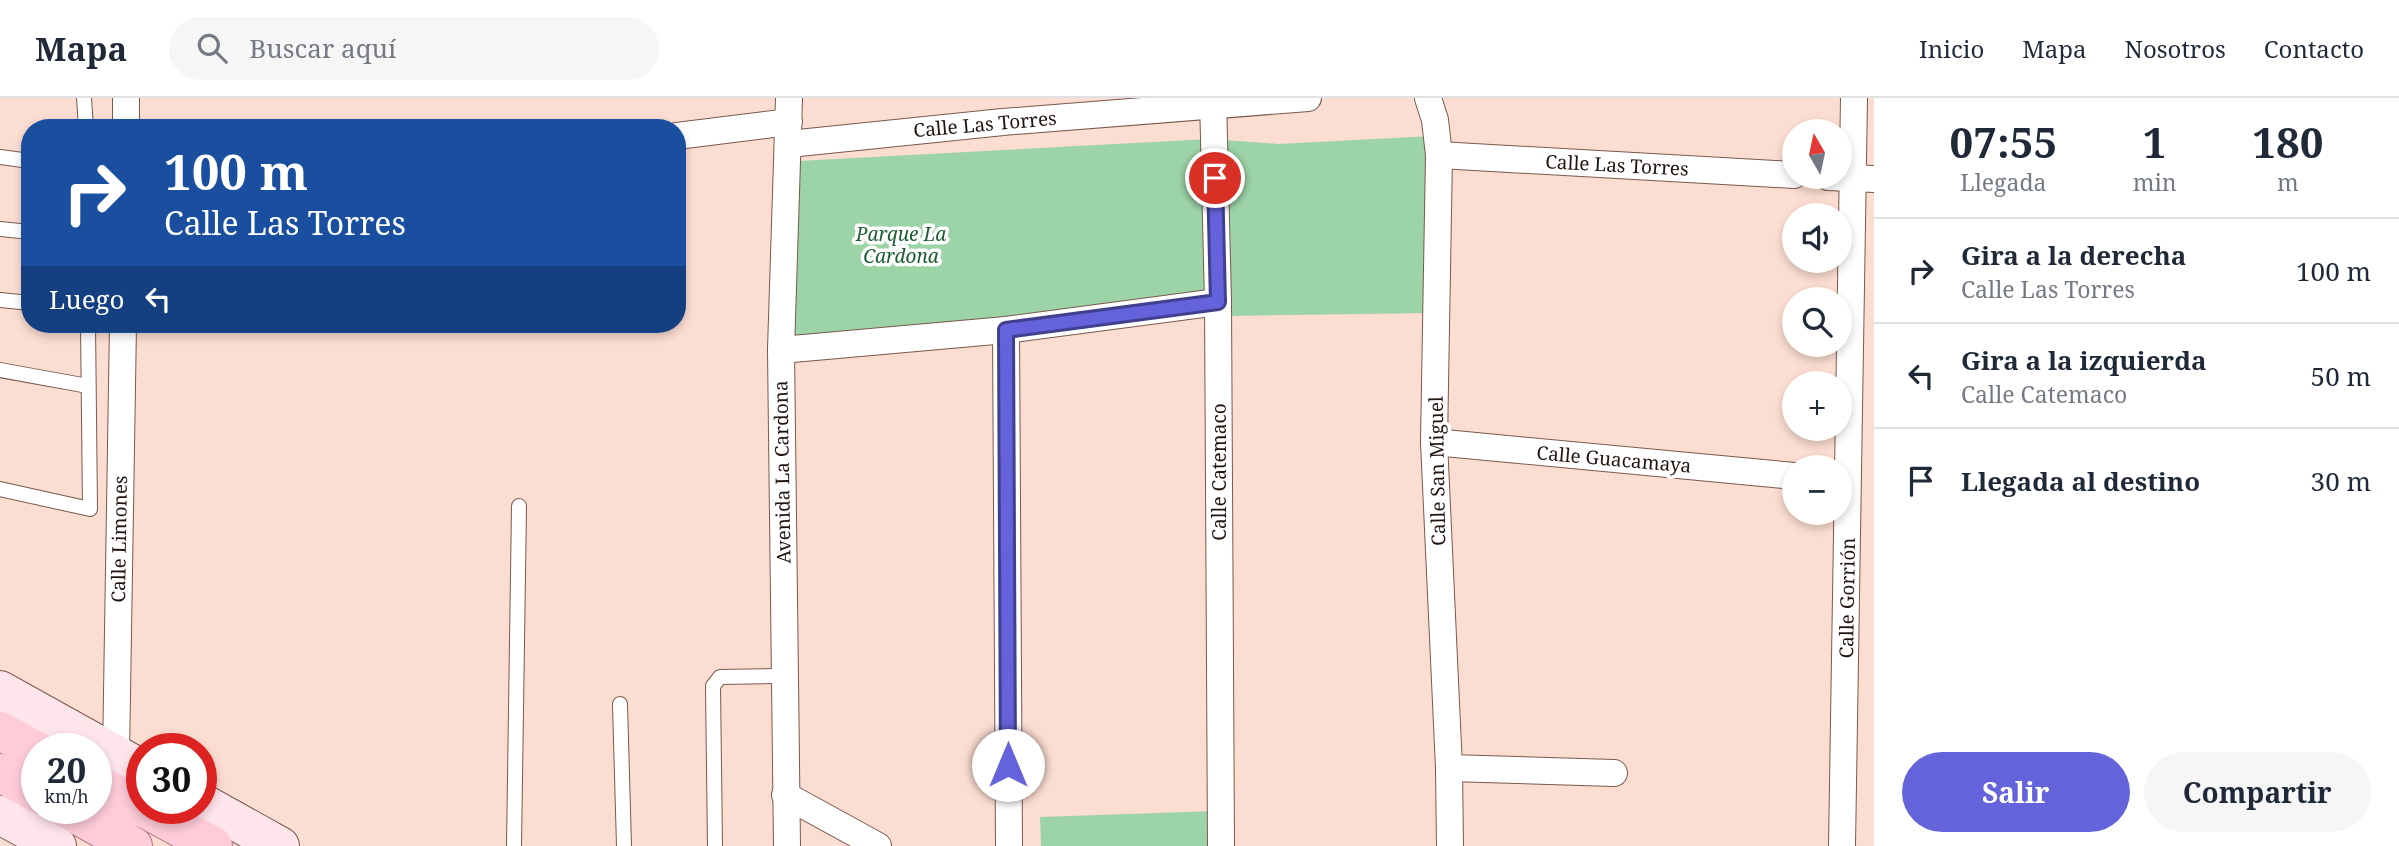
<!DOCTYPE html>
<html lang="es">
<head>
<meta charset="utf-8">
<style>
  body { margin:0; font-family:"Noto Serif",serif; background:#f6f6f7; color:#1f2937; height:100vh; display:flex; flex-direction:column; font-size:26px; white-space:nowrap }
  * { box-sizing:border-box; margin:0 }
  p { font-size:23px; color:#747a83 }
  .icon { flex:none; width:38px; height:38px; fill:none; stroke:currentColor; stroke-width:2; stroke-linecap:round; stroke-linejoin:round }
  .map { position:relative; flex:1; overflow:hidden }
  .details { display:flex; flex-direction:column; background:#fff; width:525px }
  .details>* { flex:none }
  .guide { position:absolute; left:21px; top:21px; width:665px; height:214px; border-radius:28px; box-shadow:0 4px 10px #0003; background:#1a4fa0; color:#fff; overflow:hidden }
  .needle { width:46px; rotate:351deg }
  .buttons { position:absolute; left:1782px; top:21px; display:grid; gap:14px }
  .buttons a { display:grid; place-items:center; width:70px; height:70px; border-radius:50%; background:#fff; box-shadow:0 4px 10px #0003; font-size:35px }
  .speed { position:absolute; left:21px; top:635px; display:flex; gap:14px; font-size:35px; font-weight:700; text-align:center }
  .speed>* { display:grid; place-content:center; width:91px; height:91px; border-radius:50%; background:#fff; box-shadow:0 4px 10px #0003; line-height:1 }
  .speed small { font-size:18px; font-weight:400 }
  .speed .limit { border:10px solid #d22; background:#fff; color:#111 }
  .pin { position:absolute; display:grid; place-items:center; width:60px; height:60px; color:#fff; margin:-30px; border:4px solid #fff; border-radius:50%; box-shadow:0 2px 7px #0007 }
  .me { position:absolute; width:77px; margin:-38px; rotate:0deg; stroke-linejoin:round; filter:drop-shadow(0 0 5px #0008) }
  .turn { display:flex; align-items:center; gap:24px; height:147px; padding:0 28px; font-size:32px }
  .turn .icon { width:91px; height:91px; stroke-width:2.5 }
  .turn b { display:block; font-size:49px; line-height:60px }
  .then { display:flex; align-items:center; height:66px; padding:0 28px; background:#0003; gap:14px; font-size:26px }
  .eta { display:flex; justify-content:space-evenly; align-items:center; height:119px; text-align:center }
  .eta b { font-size:42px; font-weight:700; line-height:49px }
  .button { display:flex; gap:14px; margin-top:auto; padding:14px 28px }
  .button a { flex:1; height:80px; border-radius:42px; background:#6463dc; color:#fff; font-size:28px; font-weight:700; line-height:80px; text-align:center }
  .button a+a { background:#f6f6f7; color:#1f2937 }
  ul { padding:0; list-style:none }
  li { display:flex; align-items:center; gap:21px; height:105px; padding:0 28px; border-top:2px solid #e0e1e3 }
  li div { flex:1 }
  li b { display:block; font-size:26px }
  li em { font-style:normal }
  header { display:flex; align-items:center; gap:42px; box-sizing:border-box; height:98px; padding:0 35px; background:#fff; border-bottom:2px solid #e0e1e3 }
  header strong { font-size:33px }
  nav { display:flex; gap:38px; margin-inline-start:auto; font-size:24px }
  .search { width:490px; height:63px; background:#f6f6f7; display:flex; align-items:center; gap:18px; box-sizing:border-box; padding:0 24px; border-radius:38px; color:#747a83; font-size:26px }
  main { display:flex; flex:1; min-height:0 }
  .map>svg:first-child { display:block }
  .green { fill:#9cd3a7 }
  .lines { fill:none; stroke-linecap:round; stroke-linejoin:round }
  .service-casing { stroke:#7a594d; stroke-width:16 }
  .minor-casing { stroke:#7a594d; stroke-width:28 }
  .secondary-casing { stroke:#7a594d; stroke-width:40 }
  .primary-casing { stroke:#b07582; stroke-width:40 }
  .service { stroke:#fff; stroke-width:14 }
  .minor { stroke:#fff; stroke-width:26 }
  .secondary { stroke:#fee5ec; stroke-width:38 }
  .primary { stroke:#fecbd9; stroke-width:38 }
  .route-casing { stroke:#41408f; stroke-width:18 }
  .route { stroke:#6463dc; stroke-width:12 }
  .labels { text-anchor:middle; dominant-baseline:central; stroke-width:7; stroke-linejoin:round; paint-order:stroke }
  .street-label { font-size:19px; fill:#221510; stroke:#fff }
  .park-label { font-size:19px; font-style:italic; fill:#1c5d30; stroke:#fff }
</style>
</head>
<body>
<header>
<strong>Mapa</strong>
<div class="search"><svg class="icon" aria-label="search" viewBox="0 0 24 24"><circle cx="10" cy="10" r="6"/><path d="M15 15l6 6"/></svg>Buscar aquí</div>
<nav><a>Inicio</a><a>Mapa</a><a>Nosotros</a><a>Contacto</a></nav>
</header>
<main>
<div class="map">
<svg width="1874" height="748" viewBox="0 0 1874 748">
  <rect width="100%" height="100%" fill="#fcddd1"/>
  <g class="green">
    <path d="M1432 38V215L1226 218 784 242 798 63 1210 41 1279 46Z"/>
    <path d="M1216 713 1215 748H1041L1040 719Z"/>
  </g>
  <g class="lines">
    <defs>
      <g id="service">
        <path d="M84 0 86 30"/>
        <path d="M0 59 30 63"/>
        <path d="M0 131 30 134"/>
        <path d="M0 202 30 205"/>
        <path d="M0 272 88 288"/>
        <path d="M0 391 90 411 88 226"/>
        <path d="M620 606 624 748"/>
        <path d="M514 748 519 408"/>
        <path d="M715 748 713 588 720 579 784 578"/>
      </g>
      <g id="minor">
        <path d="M1213 0 1218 204 1221 748"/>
        <path d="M1428 0 1435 22 1439 57 1434 344 1449 670 1450 748"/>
        <path d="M126 30V0"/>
        <path d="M677 38 789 24"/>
        <path d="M789 46 1003 24 1308 0"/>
        <path d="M1439 57 1794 77"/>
        <path d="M1828 79 1874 81"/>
        <path d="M1006 232 1009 748"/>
        <path d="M781 252 1006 232 1218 204"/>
        <path d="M1434 344 1794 378"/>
        <path d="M116 657 123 226"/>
        <path d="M1449 670 1614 675"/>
        <path d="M785 697 878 748"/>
        <path d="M787 748 781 252 789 0"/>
        <path d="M1842 748 1854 0"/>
      </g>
      <g id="secondary">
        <path d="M0 592 142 671"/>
        <path d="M201 704 280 748"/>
        <path d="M0 717 57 748"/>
      </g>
      <g id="primary">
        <path d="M0 633 37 653"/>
        <path d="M0 675 37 695"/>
        <path d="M96 685 142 710"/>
        <path d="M65 710 133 748"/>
        <path d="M144 710 213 748"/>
      </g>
    </defs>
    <use href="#service" class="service-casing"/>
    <use href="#minor" class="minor-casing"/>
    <use href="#secondary" class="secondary-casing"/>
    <use href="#primary" class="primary-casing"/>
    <use href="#service" class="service"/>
    <use href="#minor" class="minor"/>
    <use href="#secondary" class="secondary"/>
    <use href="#primary" class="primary"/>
  </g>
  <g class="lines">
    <defs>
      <path id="route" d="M1008 667 1006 232 1218 204 1215 80"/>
    </defs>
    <use href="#route" class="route-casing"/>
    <use href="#route" class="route"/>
  </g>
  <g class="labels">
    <g class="street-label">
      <text transform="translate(985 26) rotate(-5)">Calle Las Torres</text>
      <text transform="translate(1617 67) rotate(3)">Calle Las Torres</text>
      <text transform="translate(1614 361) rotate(5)">Calle Guacamaya</text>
      <text transform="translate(1437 373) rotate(-91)">Calle San Miguel</text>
      <text transform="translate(782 374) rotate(-91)">Avenida La Cardona</text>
      <text transform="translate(1219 374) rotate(-90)">Calle Catemaco</text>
      <text transform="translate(119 441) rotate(-89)">Calle Limones</text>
      <text transform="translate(1847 500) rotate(-89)">Calle Gorrión</text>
    </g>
    <g class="park-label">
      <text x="901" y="136">Parque La<tspan x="901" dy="22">Cardona</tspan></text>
    </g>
  </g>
</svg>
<div class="buttons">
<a><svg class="needle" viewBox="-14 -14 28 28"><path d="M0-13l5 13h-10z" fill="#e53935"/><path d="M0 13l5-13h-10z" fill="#747a83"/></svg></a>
<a><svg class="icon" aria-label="sound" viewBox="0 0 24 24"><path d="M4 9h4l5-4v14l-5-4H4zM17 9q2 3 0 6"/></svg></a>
<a><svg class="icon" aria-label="search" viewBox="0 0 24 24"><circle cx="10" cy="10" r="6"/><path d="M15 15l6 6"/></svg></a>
<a>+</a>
<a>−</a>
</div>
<div class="speed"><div>20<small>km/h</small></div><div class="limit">30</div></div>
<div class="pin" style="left:1215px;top:80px;background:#d93025"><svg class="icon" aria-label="arrive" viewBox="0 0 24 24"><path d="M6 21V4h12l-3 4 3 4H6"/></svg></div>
<svg class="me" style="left:1008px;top:667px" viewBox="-20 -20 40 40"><circle r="19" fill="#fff"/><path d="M0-13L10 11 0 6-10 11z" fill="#6463dc"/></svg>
<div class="guide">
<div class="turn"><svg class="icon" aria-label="right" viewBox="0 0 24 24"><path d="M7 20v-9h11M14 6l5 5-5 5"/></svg><div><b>100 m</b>Calle Las Torres</div></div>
<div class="then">Luego<svg class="icon" aria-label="left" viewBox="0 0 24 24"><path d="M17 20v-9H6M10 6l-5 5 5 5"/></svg></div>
</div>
</div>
<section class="details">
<div class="eta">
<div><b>07:55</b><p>Llegada</p></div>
<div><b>1</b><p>min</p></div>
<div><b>180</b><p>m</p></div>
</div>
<ul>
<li><svg class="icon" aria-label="right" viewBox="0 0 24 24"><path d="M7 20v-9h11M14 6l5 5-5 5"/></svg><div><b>Gira a la derecha</b><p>Calle Las Torres</p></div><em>100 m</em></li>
<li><svg class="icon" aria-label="left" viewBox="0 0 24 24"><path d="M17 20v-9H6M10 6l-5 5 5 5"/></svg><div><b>Gira a la izquierda</b><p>Calle Catemaco</p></div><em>50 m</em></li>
<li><svg class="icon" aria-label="arrive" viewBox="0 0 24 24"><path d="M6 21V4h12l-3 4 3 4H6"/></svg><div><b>Llegada al destino</b></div><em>30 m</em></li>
</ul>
<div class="button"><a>Salir</a><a>Compartir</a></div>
</section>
</main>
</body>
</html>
